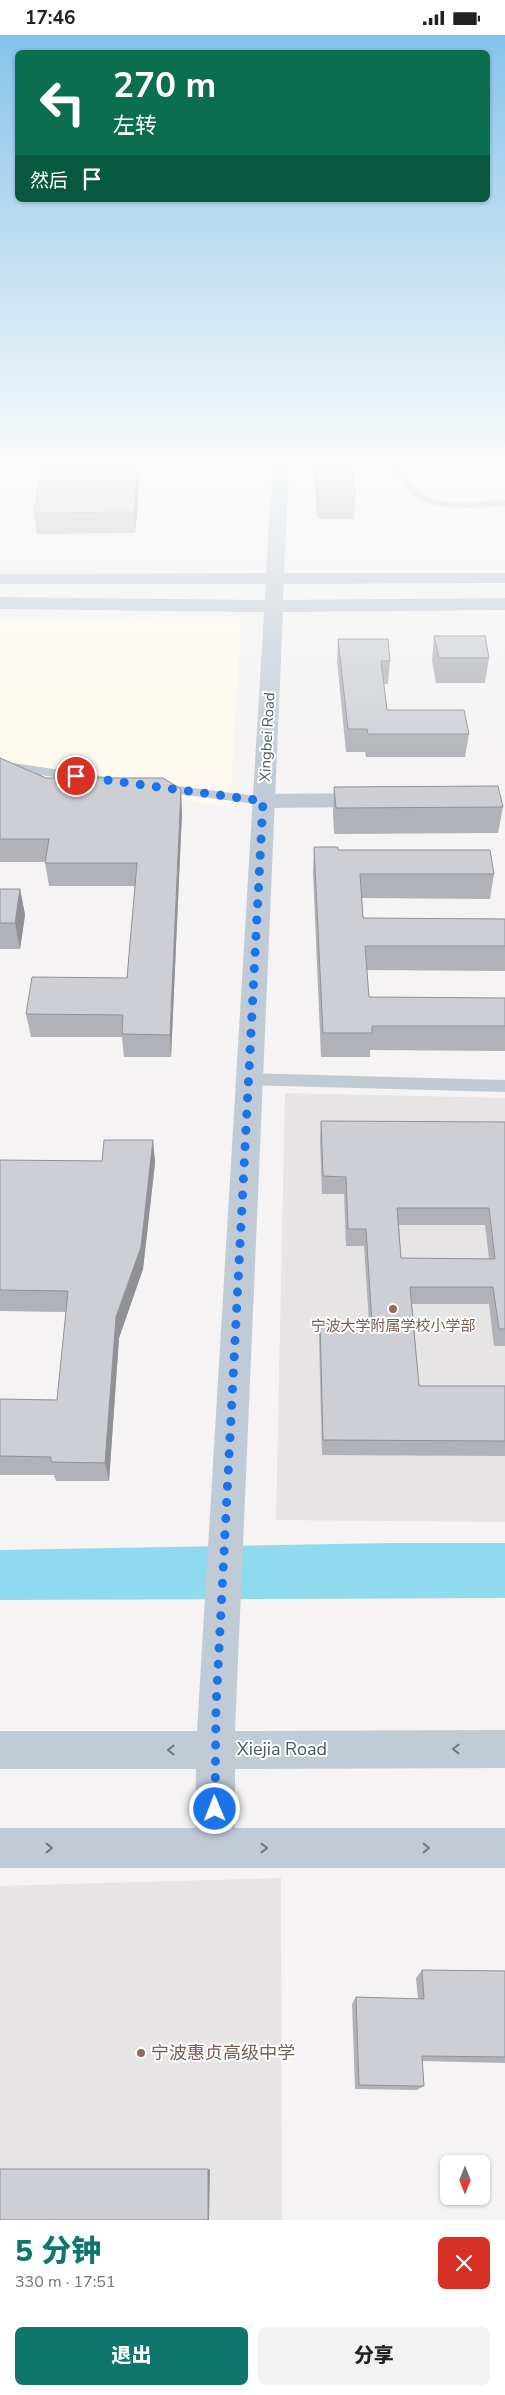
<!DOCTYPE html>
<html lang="zh">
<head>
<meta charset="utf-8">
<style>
  body { margin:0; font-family:"Nunito Sans","Noto Sans SC",sans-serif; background:#f2f2f2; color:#202124; height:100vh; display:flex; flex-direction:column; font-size:19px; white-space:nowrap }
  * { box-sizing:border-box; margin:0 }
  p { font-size:16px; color:#757577 }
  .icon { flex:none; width:28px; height:28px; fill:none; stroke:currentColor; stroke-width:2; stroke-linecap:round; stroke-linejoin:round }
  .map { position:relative; height:2185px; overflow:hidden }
  .side { display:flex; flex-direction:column; background:#fff; flex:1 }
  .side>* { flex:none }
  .guide { position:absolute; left:15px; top:15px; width:475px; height:152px; border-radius:8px; box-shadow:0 1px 4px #0004; background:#0b6e4f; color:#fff; overflow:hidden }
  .needle { width:32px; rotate:180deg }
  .buttons { position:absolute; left:440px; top:2120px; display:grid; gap:10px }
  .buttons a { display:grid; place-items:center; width:50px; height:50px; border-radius:8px; background:#fff; box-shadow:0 1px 4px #0004; font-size:25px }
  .pin { position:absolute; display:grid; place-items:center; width:42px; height:42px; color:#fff; margin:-21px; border:2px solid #fff; border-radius:50%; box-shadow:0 1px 5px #0007 }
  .me { position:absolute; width:55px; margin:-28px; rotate:359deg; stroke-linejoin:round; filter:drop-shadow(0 0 4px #0008) }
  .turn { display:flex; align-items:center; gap:18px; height:105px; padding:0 15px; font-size:22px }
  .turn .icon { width:65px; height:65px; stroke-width:2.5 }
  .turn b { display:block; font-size:35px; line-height:42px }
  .then { display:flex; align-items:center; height:48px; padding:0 15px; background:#0003; gap:10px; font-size:19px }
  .round { display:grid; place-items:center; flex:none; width:52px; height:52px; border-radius:8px; background:#f2f2f2 }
  .summary { display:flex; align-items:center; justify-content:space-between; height:85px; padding:0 15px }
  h1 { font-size:30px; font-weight:800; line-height:38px; color:#0f766e }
  .button { display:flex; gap:10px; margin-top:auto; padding:10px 15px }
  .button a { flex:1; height:58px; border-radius:8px; background:#0f766e; color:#fff; font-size:20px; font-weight:800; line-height:58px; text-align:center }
  .button a+a { background:#f2f2f2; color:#202124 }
  .status { display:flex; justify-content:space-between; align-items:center; height:35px; padding:0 25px; background:#fff; direction:ltr }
  .status svg { height:14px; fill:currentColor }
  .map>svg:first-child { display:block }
  .commercial { fill:#fdf9ef }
  .education { fill:#e6e4e5 }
  .water { fill:#90daee }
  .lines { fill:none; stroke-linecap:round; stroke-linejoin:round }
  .lane { fill:#c1cad2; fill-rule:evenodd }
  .street { fill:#c1cad2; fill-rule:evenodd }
  .secondary { fill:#c1cbd6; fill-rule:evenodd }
  .wall { fill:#b0b2b7; fill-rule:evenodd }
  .shaded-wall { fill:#909195 }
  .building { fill:#cdcfd5; stroke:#909195; fill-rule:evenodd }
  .oneway { stroke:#6e7984 }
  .route { stroke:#1a73e8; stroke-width:9; stroke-dasharray:0 16.2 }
  .education-dot { fill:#8d6e63; stroke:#fff; stroke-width:2 }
  .labels { text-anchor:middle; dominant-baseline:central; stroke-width:4; stroke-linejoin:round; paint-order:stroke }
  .street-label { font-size:15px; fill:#4a5661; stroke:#fff }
  .education-label { font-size:15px; fill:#785e54; stroke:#fff }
  .near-street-label { font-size:18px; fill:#4a5661; stroke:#fff }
  .near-education-label { font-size:18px; fill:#785e54; stroke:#fff; text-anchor:start }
</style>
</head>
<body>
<div class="status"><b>17:46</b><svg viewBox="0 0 49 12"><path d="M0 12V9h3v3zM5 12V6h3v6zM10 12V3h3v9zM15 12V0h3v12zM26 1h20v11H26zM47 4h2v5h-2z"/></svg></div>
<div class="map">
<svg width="505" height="2185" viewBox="0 0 505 2185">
  <rect width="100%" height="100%" fill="#f5f3f3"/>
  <path class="commercial" d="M241 582 230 772 0 738V583Z"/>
  <g class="education">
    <path d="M285 1058 505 1063V1487L276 1485Z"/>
    <path d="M281 1843 282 2185H0V1851Z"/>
  </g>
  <path class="water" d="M390 1508H505V1563L0 1565V1515Z"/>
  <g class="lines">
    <g class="lane">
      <path d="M391 430H402C408 438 411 451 419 457 441 473 480 466 505 465V471C480 472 430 478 411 459 402 451 399 439 391 430Z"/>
      <path d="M0 726 107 742 113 746 107 750 0 734Z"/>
      <path d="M161 749 263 762 269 766 263 770 156 756 155 753Z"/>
      <path d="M249 1038 505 1045V1057L249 1050 243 1048 241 1044 243 1040Z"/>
    </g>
    <path class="street" d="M371 758 379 760 382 765 379 770 371 772 263 773 255 771 252 766 255 761 263 759Z"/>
    <path class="secondary" d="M273 430H289L284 538H505V548L284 549 283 565 505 563V575L283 577 235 1696 505 1695V1733L235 1734V1793H505V1833H0V1793H195L196 1734H0V1696H197L264 577 0 574V562L265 565 266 549H0V539L266 538Z"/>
  </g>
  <g class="wall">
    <path d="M315 430H352L355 462 354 484H317L314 440Z"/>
    <path d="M139 453 135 498 37 499 34 478Z"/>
    <path d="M434 601 489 623 485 648H436L432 626Z"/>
    <path d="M338 604 390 626 388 649H383L387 675 469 699 465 722H366L365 717H346L337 626Z"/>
    <path d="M0 723 46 743 182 777 171 1022H124L122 1002H31L26 979 127 943 135 851H49L45 827H0Z"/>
    <path d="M334 752 503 772 498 798 334 799 333 778Z"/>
    <path d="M314 812 338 815 494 839 490 864 362 863 363 883 505 884V936L367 935 369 962 505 963V1016L370 1015V1022H321L313 837Z"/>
    <path d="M0 854H20L25 880 20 914H0Z"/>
    <path d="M321 1086 505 1087V1311H494L489 1269H412L419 1351H505V1421L322 1420 319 1304 320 1287 369 1288 364 1211H346L344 1159H322L320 1104ZM399 1190H485L489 1224 401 1223Z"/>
    <path d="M153 1105 155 1128 143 1234 119 1303 109 1446H56L54 1440H0V1364L57 1365 66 1277 0 1276V1125L102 1126Z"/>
    <path d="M422 1935 505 1936V2028L422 2026 424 2051 417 2055 355 2054 352 1969 356 1962 418 1964 416 1943Z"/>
  </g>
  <g class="shaded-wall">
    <path d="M138 433 139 453 135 498 134 477Z"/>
    <path d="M181 754 182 777 171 1022 170 1000Z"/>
    <path d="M20 854 25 880 20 914 15 888Z"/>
    <path d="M153 1105 155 1128 143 1234 119 1303 109 1446 105 1428 116 1282Z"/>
    <path d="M208 2134 210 2135 209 2185H208Z"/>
  </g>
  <g class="building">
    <path d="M316 430H352L355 462H318Z"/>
    <path d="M42 433H138L134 477 34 478Z"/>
    <path d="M434 601H485L489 623H439Z"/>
    <path d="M338 604H388L390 626H381L387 675H464L469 699H368L367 694H348Z"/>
    <path d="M0 723 46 743H163L181 754 170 1000 122 999 123 980 26 979 32 942 127 943 137 828H45L49 804H0Z"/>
    <path d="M498 751 503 772 336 773 334 752Z"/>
    <path d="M314 812H338V815H490L494 839H360L363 883 505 884V911H365L369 962 505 963V991H372V998H323Z"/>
    <path d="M0 854H20L15 888H0Z"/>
    <path d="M321 1086 505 1087V1294H499L493 1252H410L419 1351H505V1406L323 1405 320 1287 372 1288 366 1194H348L346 1142 323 1141ZM397 1173H489L495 1224 401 1223Z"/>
    <path d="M104 1105H153L141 1212 116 1282 105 1428 51 1427V1422L0 1421V1364L57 1365 68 1256 0 1255V1125L102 1126Z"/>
    <path d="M422 1935 505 1936V2022L422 2021 424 2051 359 2050 356 1962 424 1964Z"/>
    <rect x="0" y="2134" width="208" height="51"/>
  </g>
  <defs><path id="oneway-chevron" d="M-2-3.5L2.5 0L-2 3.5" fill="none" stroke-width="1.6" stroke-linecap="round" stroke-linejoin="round" transform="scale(1.25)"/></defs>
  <g class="oneway">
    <use href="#oneway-chevron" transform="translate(456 1714) rotate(180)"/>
    <use href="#oneway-chevron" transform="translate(171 1715) rotate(180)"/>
    <use href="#oneway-chevron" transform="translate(49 1813)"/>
    <use href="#oneway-chevron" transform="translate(264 1813)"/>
    <use href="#oneway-chevron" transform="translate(426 1813)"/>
  </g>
  <linearGradient id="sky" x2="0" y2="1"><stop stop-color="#85c3ea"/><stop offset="0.58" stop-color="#fafafa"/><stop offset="1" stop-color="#fafafa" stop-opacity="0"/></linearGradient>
  <rect width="505" height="736" fill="url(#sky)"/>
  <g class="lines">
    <path class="route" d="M76 741 263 766 216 1672 215 1774"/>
  </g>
  <g class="education-dot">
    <circle cx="393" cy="1274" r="5"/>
    <circle cx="141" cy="2018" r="5"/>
  </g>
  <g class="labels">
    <g class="street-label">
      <text transform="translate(267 702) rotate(-87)">Xingbei Road</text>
    </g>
    <g class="education-label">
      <text x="393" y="1291">宁波大学附属学校小学部</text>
    </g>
    <g class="near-street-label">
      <text x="282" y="1714">Xiejia Road</text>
    </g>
    <g class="near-education-label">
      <text x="151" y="2018">宁波惠贞高级中学</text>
    </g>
  </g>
</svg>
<div class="buttons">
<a><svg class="needle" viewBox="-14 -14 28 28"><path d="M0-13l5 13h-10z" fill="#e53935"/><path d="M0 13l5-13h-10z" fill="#757577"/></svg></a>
</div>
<div class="pin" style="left:76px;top:741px;background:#d93025"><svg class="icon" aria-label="arrive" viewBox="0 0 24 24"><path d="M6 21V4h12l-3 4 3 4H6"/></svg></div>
<svg class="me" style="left:215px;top:1774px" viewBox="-20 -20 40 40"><circle r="17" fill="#1a73e8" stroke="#fff" stroke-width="3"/><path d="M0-11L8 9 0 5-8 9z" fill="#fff"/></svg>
<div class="guide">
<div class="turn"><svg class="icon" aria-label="left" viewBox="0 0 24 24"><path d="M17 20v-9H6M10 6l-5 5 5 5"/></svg><div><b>270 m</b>左转</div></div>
<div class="then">然后<svg class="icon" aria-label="arrive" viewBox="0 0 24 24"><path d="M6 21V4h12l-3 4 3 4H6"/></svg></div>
</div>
</div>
<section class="side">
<div class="summary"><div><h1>5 分钟</h1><p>330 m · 17:51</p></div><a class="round" style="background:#d93025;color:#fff"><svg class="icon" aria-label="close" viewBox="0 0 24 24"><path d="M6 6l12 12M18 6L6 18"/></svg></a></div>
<div class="button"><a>退出</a><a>分享</a></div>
</section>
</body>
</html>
